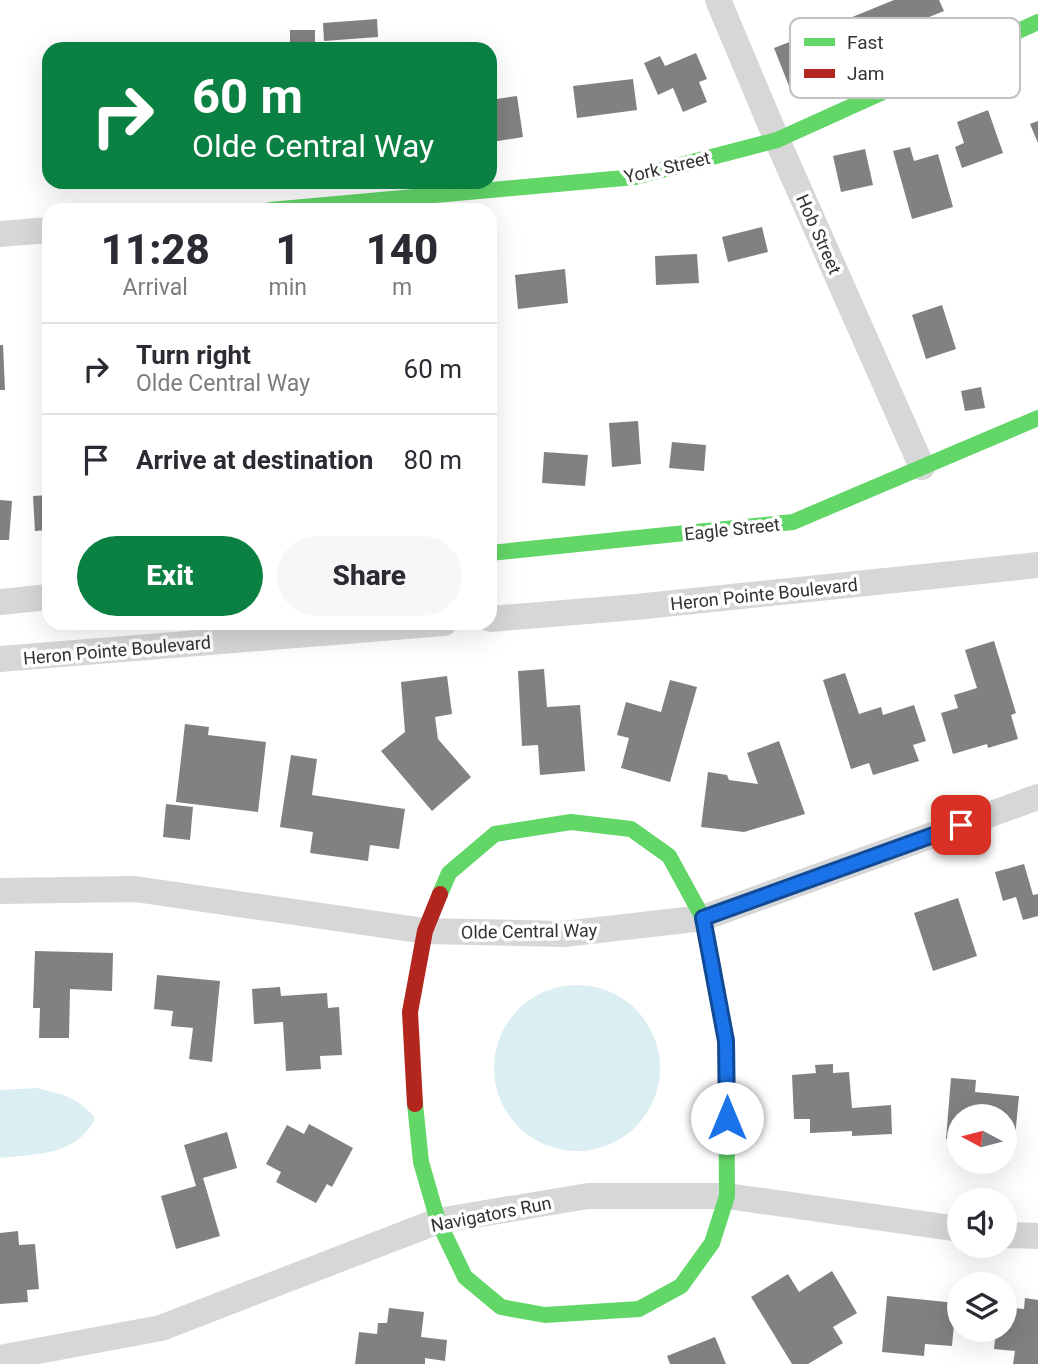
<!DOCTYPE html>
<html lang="en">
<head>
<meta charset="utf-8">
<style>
  body { margin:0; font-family:Roboto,sans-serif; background:#f7f7f7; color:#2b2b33; height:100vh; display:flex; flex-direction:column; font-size:26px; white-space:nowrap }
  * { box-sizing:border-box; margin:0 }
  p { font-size:23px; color:#7c7c81 }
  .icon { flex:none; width:38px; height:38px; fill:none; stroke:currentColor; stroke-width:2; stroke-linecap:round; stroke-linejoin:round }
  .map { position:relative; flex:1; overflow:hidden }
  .panel { position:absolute; left:42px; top:203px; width:455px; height:427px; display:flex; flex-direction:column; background:#fff; border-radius:21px; box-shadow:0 7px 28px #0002 }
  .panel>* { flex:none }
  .top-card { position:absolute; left:42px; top:42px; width:455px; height:147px; border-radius:21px; box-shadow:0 7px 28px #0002; background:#0b8043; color:#fff; overflow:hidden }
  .needle { width:46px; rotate:277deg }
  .controls { position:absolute; left:947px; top:1104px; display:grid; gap:14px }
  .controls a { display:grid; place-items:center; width:70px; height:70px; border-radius:50%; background:#fff; box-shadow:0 7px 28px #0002; font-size:35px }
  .pin { position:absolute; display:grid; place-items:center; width:60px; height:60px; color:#fff; margin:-30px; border-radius:14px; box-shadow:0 4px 10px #0006 }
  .me { position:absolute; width:77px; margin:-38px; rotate:0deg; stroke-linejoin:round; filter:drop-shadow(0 0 5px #0008) }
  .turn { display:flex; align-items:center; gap:24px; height:147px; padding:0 35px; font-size:32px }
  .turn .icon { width:91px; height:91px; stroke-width:2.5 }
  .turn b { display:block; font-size:49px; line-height:60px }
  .eta { display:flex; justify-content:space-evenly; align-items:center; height:119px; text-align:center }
  .eta b { font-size:42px; font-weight:800; line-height:49px }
  .cta { display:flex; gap:14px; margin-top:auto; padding:14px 35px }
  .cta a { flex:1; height:80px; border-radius:42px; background:#0b8043; color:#fff; font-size:28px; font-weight:800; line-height:80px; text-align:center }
  .cta a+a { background:#f7f7f7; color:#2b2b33 }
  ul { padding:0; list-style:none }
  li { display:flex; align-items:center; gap:21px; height:91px; padding:0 35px; border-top:2px solid #e1e1e2 }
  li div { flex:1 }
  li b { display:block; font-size:26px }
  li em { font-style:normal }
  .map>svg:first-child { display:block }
  .water { fill:#dbeef2 }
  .building { fill:#818181 }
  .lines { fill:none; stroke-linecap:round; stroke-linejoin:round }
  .street { stroke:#d7d7d7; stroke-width:26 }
  .fast { stroke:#63d668; stroke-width:16 }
  .jam { stroke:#b3261e; stroke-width:16 }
  .route-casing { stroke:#114b97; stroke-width:18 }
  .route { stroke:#1a73e8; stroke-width:12 }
  .labels { text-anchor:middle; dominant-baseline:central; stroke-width:7; stroke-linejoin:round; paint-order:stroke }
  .street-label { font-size:18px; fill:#333; stroke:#fff }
  .key { fill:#fff; stroke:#c2c2c2; stroke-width:2 }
  .key-label { font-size:19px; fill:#333 }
</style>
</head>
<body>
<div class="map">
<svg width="1038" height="1364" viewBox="0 0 1038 1364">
  <rect width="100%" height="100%" fill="#fff"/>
  <g class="water">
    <circle cx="577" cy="1068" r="83"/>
    <path d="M37 1088C63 1095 77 1096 95 1118 77 1156 37 1154 0 1158V1090Z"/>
  </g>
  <g class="building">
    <path d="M894 0H939L944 11 850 49 840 22Z"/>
    <path d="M377 19 378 37 324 41 323 23Z"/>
    <rect x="290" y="30" width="25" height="19"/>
    <path d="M818 31 835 74 791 91 774 48Z"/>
    <path d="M696 53 707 79 699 82 707 102 683 112 673 88 658 95 644 63 660 56 665 66Z"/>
    <path d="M633 79 637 110 577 118 573 86Z"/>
    <path d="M517 96 523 137 492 142 490 100Z"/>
    <path d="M988 110 1003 153 962 168 955 147 964 143 957 122Z"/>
    <path d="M1038 121V143L1030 124Z"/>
    <path d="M47 145 49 146V168H45Z"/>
    <path d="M910 147 914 161 938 154 953 207 912 219 893 151Z"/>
    <path d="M865 149 873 185 841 192 833 156Z"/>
    <path d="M762 227 768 252 728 262 722 237Z"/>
    <path d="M697 254 699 283 656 285 655 256Z"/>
    <path d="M565 269 568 303 518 309 515 275Z"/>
    <path d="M942 305 956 349 926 359 912 315Z"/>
    <path d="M0 345H3L5 390H0Z"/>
    <path d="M981 387 985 408 965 411 961 391Z"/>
    <path d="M638 421 641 464 612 467 609 423Z"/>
    <path d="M672 442 706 445 704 471 669 468Z"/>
    <path d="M544 452 588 455 585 486 542 483Z"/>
    <path d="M49 495V530L35 531 33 496Z"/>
    <path d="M0 500 12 501 9 540H0Z"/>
    <path d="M994 641 1016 713 1011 715 1018 739 988 748 987 744 953 754 941 713 958 708 954 695 977 688 965 650Z"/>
    <path d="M544 669 547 707 580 705 585 771 540 775 538 745 522 746 518 671Z"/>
    <path d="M845 673 859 714 881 707 883 715 914 705 926 741 913 745 919 761 873 775 869 763 851 769 823 680Z"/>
    <path d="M447 676 452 714 435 717 438 739 471 777 432 811 381 751 405 732 401 682Z"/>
    <path d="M670 680 697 687 670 782 621 768 629 738 617 735 626 702 661 712Z"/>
    <path d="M185 724 209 727 208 735 266 742 258 812 176 802Z"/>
    <path d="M779 741 805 814 744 832 701 827 708 772 727 775 729 780 758 784 747 753Z"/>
    <path d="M291 755 317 759 312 795 405 809 399 849 370 845 368 861 310 853 313 832 280 827Z"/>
    <path d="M166 804 193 807 190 840 163 837Z"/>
    <path d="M1024 864 1033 895 1038 894V916L1023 920 1016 897 1003 901 995 872Z"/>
    <path d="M958 898 977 956 933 971 914 913Z"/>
    <path d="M35 951 113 953 112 991 70 989 69 1038H39L40 1008H33Z"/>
    <path d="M157 975 220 981 212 1062 189 1059 193 1028 171 1026 173 1011 154 1009Z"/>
    <path d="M280 987 281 996 327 993 328 1008 339 1007 342 1055 320 1056 321 1069 286 1071 283 1022 254 1024 252 989Z"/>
    <path d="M833 1064V1073L849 1072 852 1108 891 1105 892 1134 852 1136V1131L810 1133V1119H794L792 1075 816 1073 815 1065Z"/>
    <path d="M951 1078 976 1080 975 1092 1019 1096 1015 1137 1004 1136V1116H959V1140L946 1139Z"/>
    <path d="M309 1124 353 1148 332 1187 327 1184 316 1203 276 1182 281 1172 266 1164 287 1125 304 1134Z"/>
    <path d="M227 1132 237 1168 203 1178 220 1236 176 1249 161 1196 196 1186 184 1145Z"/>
    <path d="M18 1231 19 1245 35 1244 39 1289 27 1290 28 1302 0 1304V1233Z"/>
    <path d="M832 1271 857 1313 833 1327 843 1343 808 1364H792L751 1297 788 1274 799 1292Z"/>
    <path d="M887 1296 956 1303 952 1346 925 1344 924 1356 882 1352Z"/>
    <path d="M1025 1298 1038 1300V1364H1013L1015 1351 994 1349 996 1330H1004V1307L1024 1309Z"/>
    <path d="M389 1308 424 1312 421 1337 447 1340 445 1361 425 1358V1364H355L359 1332 377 1334 378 1323H387Z"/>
    <path d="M715 1337 726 1364H670L667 1356Z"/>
  </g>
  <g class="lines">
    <g class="street">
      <path d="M718 0 777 140 922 467"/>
      <path d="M0 234 49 230"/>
      <path d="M0 602 49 597"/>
      <path d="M490 619 636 607 1038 565"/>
      <path d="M0 659 444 623"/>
      <path d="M0 891 135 889 425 931 564 934 703 918 1038 797"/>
      <path d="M1004 1235 1038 1236"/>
      <path d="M0 1358 161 1328 438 1221 588 1196H727L959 1229"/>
    </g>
    <g class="fast">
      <path d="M270 210 635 177 777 140 1038 22"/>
      <path d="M490 553 793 522 1038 418"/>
      <path d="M440 894 449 873 495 834 571 822"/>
      <path d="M415 1104 421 1162 438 1221 465 1277 501 1307 545 1315 639 1309 681 1286 712 1243 727 1196 726 1041 703 918 669 856 631 829 571 822"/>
    </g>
    <path class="jam" d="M415 1104 410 1012 425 931 440 894"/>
  </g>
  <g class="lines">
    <defs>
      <path id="route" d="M727 1118 726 1041 703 918 961 825"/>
    </defs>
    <use href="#route" class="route-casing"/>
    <use href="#route" class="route"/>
  </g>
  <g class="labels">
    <g class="street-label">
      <text transform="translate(667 167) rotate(-13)">York Street</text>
      <text transform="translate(819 234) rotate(66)">Hob Street</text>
      <text transform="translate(732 529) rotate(-6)">Eagle Street</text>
      <text transform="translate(764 594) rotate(-6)">Heron Pointe Boulevard</text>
      <text transform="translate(117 650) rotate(-5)">Heron Pointe Boulevard</text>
      <text transform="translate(529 931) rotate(-1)">Olde Central Way</text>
      <text transform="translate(491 1214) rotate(-11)">Navigators Run</text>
    </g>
  </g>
  <rect x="790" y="18" width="230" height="80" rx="10" class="key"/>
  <rect x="804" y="38" width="31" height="8" fill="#63d668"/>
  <rect x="804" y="69" width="31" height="9" fill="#b3261e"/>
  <g class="key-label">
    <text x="847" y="49">Fast</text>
    <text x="847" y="80">Jam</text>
  </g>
</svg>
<div class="controls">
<a><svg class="needle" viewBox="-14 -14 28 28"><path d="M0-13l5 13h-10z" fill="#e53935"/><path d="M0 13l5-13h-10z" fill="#7c7c81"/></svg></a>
<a><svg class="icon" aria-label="sound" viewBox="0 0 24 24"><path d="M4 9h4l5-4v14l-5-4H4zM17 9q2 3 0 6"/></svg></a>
<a><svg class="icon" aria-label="layers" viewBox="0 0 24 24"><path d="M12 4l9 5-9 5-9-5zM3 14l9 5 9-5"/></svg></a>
</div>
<div class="pin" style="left:961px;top:825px;background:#d93025"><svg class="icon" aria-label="arrive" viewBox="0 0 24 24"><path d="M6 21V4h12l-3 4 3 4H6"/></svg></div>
<svg class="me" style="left:727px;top:1118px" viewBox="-20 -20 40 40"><circle r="19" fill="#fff"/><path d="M0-13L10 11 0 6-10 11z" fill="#1a73e8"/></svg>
<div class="top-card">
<div class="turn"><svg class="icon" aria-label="right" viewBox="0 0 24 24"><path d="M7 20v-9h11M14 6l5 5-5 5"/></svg><div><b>60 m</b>Olde Central Way</div></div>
</div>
<section class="panel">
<div class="eta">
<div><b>11:28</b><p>Arrival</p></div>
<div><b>1</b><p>min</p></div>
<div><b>140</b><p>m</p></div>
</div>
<ul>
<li><svg class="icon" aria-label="right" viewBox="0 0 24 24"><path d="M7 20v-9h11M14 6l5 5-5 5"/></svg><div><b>Turn right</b><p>Olde Central Way</p></div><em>60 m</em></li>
<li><svg class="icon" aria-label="arrive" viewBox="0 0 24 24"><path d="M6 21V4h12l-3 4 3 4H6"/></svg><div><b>Arrive at destination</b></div><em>80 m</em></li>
</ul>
<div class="cta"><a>Exit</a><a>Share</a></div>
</section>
</div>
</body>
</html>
